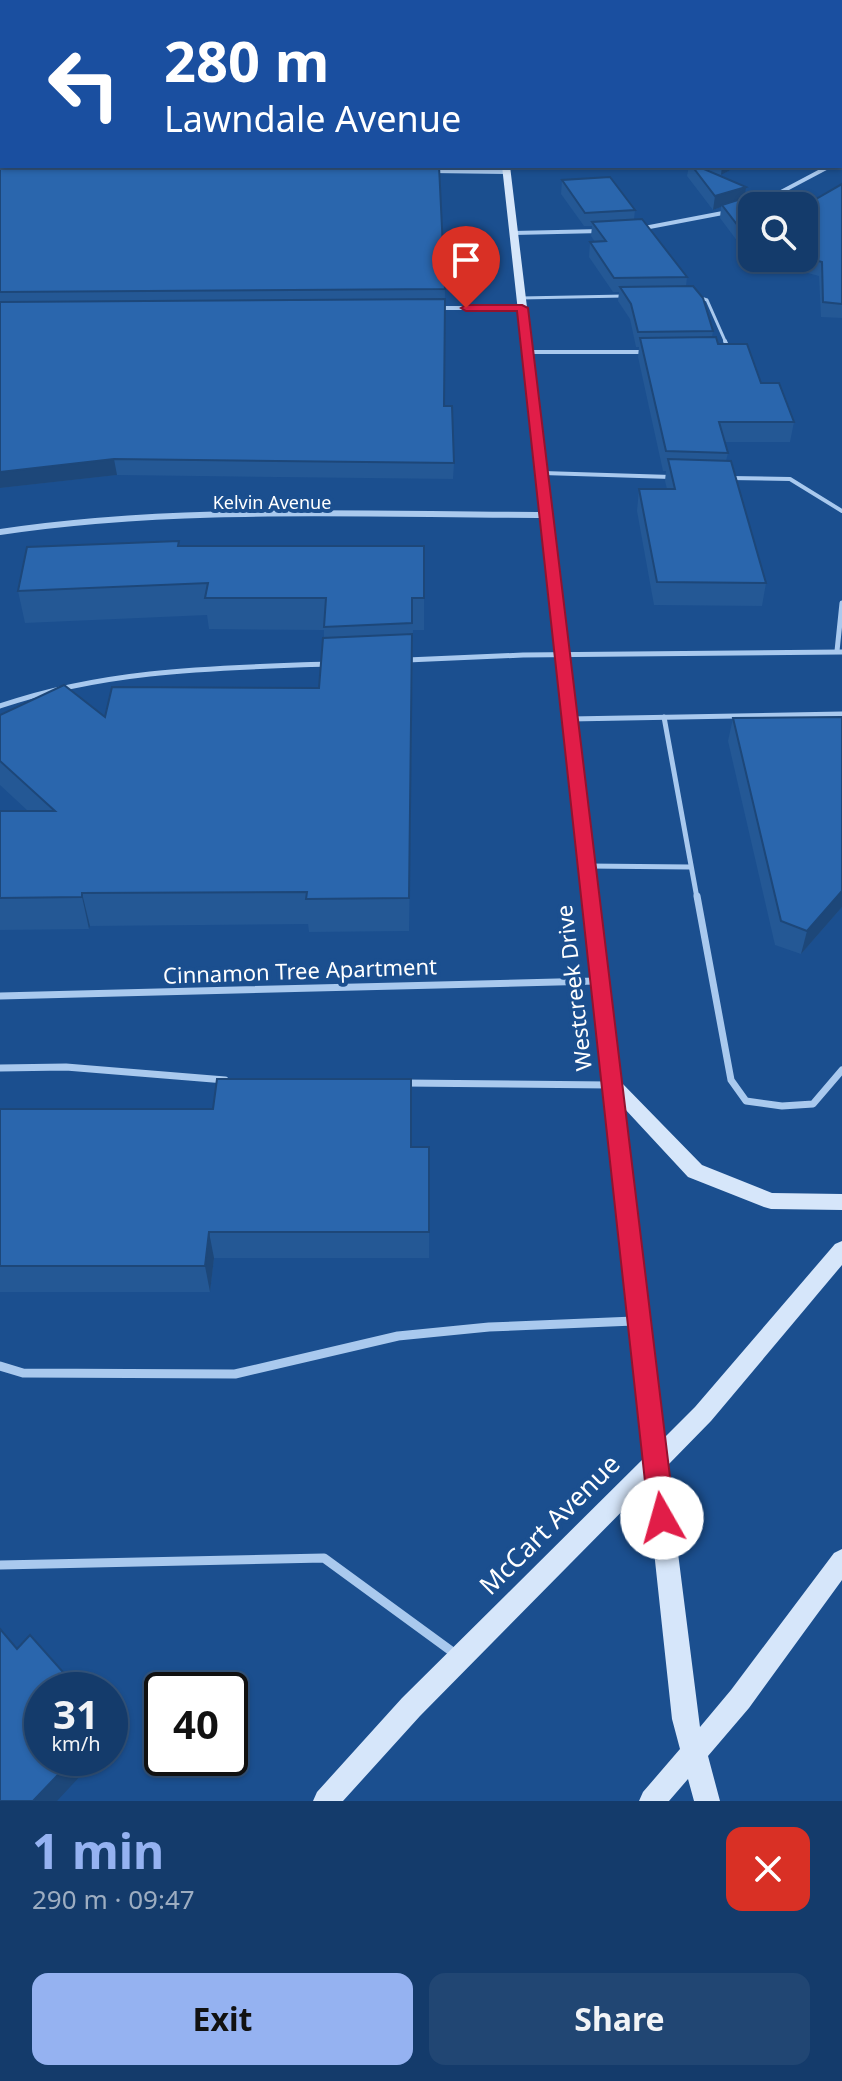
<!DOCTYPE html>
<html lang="en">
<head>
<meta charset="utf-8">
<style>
  body { margin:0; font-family:"Noto Sans",sans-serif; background:#214673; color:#f1f3f6; height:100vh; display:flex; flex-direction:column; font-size:30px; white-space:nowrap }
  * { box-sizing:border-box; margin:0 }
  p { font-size:26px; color:#9dadc1 }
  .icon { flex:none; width:44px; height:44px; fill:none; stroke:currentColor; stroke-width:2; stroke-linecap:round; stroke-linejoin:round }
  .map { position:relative; height:1801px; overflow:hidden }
  .details { display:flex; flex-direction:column; background:#143b6b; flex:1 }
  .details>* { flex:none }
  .guide { position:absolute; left:0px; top:0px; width:842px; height:168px; box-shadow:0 2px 6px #0004,0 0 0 2px #33557e; background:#1a4fa0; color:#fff; overflow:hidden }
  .controls { position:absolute; left:738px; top:192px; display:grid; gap:16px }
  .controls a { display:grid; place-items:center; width:80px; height:80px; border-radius:16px; background:#143b6b; box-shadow:0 2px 6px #0004,0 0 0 2px #33557e; font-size:40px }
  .speed { position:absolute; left:24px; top:1672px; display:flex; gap:16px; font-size:40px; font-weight:700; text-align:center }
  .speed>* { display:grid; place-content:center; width:104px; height:104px; border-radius:50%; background:#143b6b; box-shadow:0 2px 6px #0004,0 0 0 2px #33557e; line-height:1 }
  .speed small { font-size:20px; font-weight:400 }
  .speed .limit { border:4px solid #111; border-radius:12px; background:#fff; color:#111 }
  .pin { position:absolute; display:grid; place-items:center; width:68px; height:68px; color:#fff; margin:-82px -34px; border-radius:50% 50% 50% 0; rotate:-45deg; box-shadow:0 0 8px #0007 }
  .pin .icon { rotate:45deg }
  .me { position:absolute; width:88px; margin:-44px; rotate:353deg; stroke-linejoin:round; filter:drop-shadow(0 0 6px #0008) }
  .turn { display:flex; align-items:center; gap:28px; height:168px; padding:0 32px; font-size:36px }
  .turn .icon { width:104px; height:104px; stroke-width:2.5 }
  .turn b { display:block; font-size:56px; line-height:68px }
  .round { display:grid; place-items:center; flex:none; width:84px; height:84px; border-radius:16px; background:#214673 }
  .headline { display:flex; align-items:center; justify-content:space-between; height:136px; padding:0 32px }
  h1 { font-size:48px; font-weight:700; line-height:60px; color:#95b2f1 }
  .action { display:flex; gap:16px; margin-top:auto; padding:16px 32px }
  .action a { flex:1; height:92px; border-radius:16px; background:#95b2f1; color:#111; font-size:32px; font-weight:700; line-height:92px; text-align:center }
  .action a+a { background:#214673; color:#f1f3f6 }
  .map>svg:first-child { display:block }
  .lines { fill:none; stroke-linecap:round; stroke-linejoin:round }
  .lane-far4 { stroke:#a9c9ee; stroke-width:3 }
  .lane-far3 { stroke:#a9c9ee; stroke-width:4 }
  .lane-far2 { stroke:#a9c9ee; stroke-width:5 }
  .lane-far1 { stroke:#a9c9ee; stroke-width:7 }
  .lane { stroke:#a9c9ee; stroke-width:9 }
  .street-far1 { stroke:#a9c9ee; stroke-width:4 }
  .street { stroke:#a9c9ee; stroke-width:6 }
  .secondary { fill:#d6e6fa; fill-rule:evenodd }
  .wall { fill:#245895 }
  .shaded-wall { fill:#1d4779 }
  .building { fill:#2a66ad; stroke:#1d4779; stroke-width:2 }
  .route { fill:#e11d48; stroke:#92132f; stroke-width:2 }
  .labels { text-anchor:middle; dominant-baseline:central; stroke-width:8; stroke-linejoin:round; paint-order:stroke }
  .far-street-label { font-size:18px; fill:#fff; stroke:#1b4f8f }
  .street-label { font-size:22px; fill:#fff; stroke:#1b4f8f }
  .near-street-label { font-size:26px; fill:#fff; stroke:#1b4f8f }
</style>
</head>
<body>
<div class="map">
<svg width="842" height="1801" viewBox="0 0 842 1801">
  <rect width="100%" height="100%" fill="#1b4f8f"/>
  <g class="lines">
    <g class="lane-far4">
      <path d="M695 296 707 300 726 343"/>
      <path d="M521 298 624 296"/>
    </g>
    <g class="lane-far3">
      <path d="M723 350 727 346 725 341"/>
      <path d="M527 352H644"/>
      <path d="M543 473 671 477"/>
      <path d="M730 478 790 479 842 511"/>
    </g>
    <g class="lane-far2">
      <path d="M837 651 842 603"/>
      <path d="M407 660 523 655 842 652"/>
      <path d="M0 706C107 669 216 668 328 664"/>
      <path d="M664 717 697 898"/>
      <path d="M570 719 842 714"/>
      <path d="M587 866 690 867"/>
    </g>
    <g class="lane-far1">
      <path d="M697 896 731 1080 746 1101 782 1106 813 1104 842 1070"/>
      <path d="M0 996 596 981"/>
      <path d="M0 1068 66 1067 225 1080"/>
      <path d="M404 1083 609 1085"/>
    </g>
    <g class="lane">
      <path d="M0 1366 23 1373 235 1374 398 1336 489 1327 634 1321"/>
      <path d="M0 1565 324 1558 454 1653"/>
    </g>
    <g class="street-far1">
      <path d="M431 171 506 172"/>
      <path d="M764 201 830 166"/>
      <path d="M639 229 728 212"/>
      <path d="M513 233 602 231"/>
      <path d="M435 308H522"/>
    </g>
    <path class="street" d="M0 532C180 505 365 515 546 515"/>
    <g class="secondary">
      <rect x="483" y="0" width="6" height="2"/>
      <path d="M502 166H510L620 1081 702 1165 772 1193 842 1194V1210L771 1209 764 1207 688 1177 624 1108 664 1438 695 1407 835 1244 842 1241V1265L711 1421 667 1466 700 1727 731 1690 834 1553 842 1549V1580L749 1708 708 1756 720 1801H694L688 1779 669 1801H639L643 1792 680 1749 672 1719 647 1486 420 1716 343 1801H313L317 1792 402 1698 644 1458Z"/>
    </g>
  </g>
  <g class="wall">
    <path d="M0 0 2 2V166L445 289 444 406 454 463 453 479 117 475 0 488Z"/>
    <path d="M557 0H842V113L840 114V2H558Z"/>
    <path d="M689 166H738L721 175 710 172 745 197 752 206V258H804V206L842 184V318L821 317 819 276 771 263 756 266 720 218 721 207 713 210 687 176Z"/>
    <path d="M562 180 635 210 634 219 687 277 686 286 713 331 712 337 761 383 794 422 790 442H725L728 453 726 461 766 583 762 606 654 605 637 511 639 489H667L665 481 666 471H663L638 357 639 347H636L630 319 618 301 619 292H613L589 257 590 242H595L591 236 592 226H584L561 194Z"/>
    <path d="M180 546H424V630H413L409 931 309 932 308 924 90 926 89 929 0 930V811H28L0 785V715L105 717 319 688 324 638V630L209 629 207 615 25 623 18 591Z"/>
    <path d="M733 718 842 907 801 954 775 945 728 741Z"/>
    <path d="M0 1109 411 1147H429V1258H214L210 1292H0Z"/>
  </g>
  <g class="shaded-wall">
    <path d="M842 95V113L840 114V96Z"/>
    <path d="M722 166H738L721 175Z"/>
    <path d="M746 187 744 200 722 205 721 207 713 210 715 196Z"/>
    <path d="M757 258H772L771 263 756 266Z"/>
    <path d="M114 459 117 475 0 488V472Z"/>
    <path d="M842 891V907L801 954 807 931Z"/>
    <path d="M82 893 90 926 89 929 82 897Z"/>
    <path d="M209 1232 214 1258 210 1292 205 1266Z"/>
    <path d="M110 1728 116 1738 110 1744Z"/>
    <path d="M74 1758H97L57 1801H33Z"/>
  </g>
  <g class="building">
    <path d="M0 0H439V2H2V152H0Z"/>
    <path d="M575 0H842V95L840 96V2H579Z"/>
    <path d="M0 162H2V166H439L445 289 0 292Z"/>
    <path d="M692 166H697L746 187 715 196Z"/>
    <path d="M610 177 635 210 585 213 562 180Z"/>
    <path d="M842 184V304L823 302 822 262 804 257V206Z"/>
    <path d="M760 193 792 206H752V244L722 205Z"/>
    <path d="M642 219 687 277 614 278 590 242 606 241 592 222Z"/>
    <path d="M693 286 703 298 713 331 638 332 631 304 620 287Z"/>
    <path d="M445 299 444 406H452L454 463 114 459 0 472V302Z"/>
    <path d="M716 337 718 344H747L761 383H779L794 422H719L728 453 666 451 640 338Z"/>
    <path d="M668 459 731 461 766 583 657 582 639 489H675Z"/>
    <path d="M179 541 178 546H424V598H412V623L324 627 326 598H205L208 583 18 591 27 547Z"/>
    <path d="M412 634 409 898 306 899 307 892 82 893V897L0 898V811H55L0 761V715L64 685 105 717 112 687 319 688 323 638Z"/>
    <path d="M842 717V891L807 931 781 921 733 718Z"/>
    <path d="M217 1079H411V1147H429V1232H209L205 1266H0V1109H213Z"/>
    <path d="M0 1629 17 1649 30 1635 79 1690H42V1758H74L33 1801H0Z"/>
  </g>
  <path class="route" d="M522 305 528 308 675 1518 671 1527 662 1531 653 1527 649 1518 517 311H466L461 308 466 305Z"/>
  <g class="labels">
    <g class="far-street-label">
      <text x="272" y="502">Kelvin Avenue</text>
    </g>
    <g class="street-label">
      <text transform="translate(300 970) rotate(-2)">Cinnamon Tree Apartment</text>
      <text transform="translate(573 988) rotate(-97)">Westcreek Drive</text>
    </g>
    <g class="near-street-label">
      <text transform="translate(549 1524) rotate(-45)">McCart Avenue</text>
    </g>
  </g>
</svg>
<div class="controls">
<a><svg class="icon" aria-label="search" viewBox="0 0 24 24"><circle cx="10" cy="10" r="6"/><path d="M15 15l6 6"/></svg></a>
</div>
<div class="speed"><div>31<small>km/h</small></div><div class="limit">40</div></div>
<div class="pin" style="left:466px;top:308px;background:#d93025"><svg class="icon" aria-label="arrive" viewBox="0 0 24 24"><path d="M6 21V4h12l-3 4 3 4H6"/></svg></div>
<svg class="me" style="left:662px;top:1518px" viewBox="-20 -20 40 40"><circle r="19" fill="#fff"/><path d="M0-13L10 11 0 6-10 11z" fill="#e11d48"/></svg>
<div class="guide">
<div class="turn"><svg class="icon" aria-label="left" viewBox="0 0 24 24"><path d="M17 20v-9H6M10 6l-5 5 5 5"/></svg><div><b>280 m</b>Lawndale Avenue</div></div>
</div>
</div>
<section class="details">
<div class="headline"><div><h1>1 min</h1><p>290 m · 09:47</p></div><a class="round" style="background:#d93025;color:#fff"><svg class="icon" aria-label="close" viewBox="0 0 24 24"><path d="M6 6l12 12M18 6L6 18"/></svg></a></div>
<div class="action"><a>Exit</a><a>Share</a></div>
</section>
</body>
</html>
